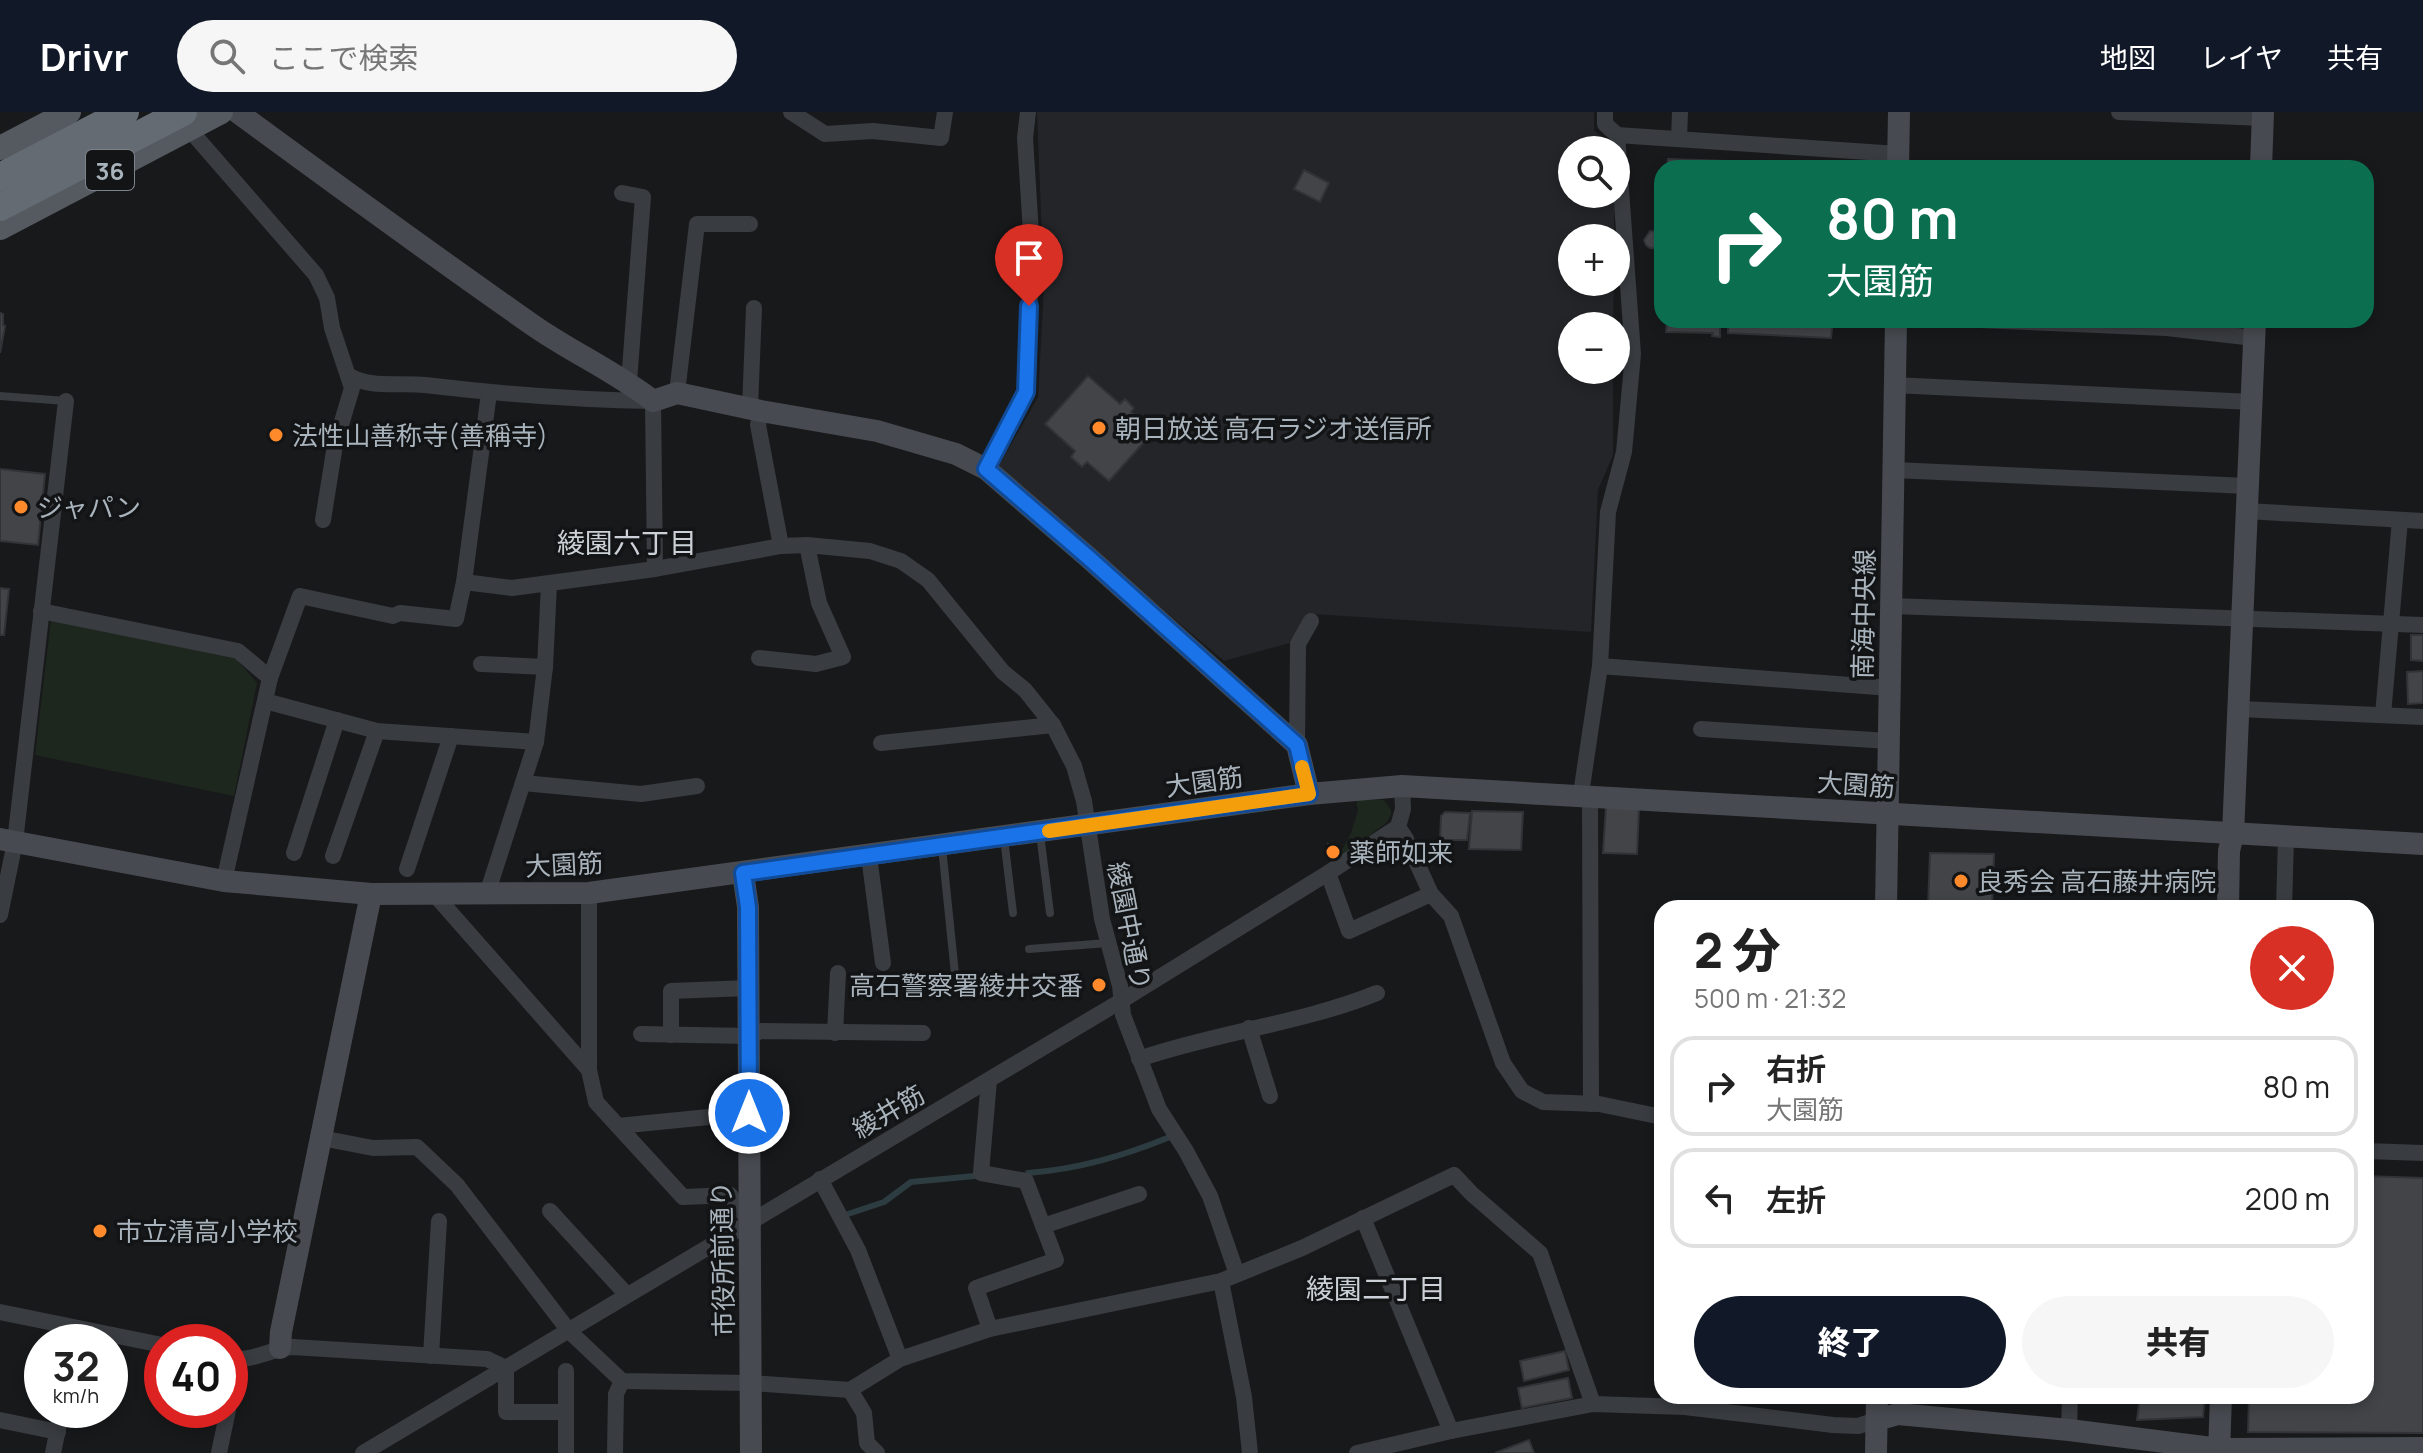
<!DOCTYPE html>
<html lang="ja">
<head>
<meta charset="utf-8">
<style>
  body { margin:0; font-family:Manrope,"Noto Sans JP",sans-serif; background:#f6f6f6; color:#222; height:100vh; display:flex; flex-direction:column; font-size:30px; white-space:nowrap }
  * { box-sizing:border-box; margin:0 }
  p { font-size:26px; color:#767676 }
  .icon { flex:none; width:44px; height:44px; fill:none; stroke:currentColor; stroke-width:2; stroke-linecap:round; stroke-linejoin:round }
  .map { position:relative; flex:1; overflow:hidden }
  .panel { position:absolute; left:1654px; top:788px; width:720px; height:504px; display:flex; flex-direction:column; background:#fff; border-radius:24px; box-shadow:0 4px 12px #0003 }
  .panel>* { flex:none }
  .top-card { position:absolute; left:1654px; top:48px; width:720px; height:168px; border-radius:24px; box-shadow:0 4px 12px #0003; background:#0b6e4f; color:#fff; overflow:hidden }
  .controls { position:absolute; left:1558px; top:24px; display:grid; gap:16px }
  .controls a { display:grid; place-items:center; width:72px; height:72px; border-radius:50%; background:#fff; box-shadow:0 4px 12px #0003; font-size:40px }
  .speed { position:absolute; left:24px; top:1212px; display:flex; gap:16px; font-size:40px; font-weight:700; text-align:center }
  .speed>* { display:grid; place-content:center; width:104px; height:104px; border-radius:50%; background:#fff; box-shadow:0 4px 12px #0003; line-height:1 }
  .speed small { font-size:20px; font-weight:400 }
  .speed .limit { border:12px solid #d22; background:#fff; color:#111 }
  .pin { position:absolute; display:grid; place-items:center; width:68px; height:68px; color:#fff; margin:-82px -34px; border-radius:50% 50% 50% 0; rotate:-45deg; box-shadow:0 0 8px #0007 }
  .pin .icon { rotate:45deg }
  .me { position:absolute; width:88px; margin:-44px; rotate:0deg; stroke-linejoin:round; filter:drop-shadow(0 0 6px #0008) }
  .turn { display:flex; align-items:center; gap:28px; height:168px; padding:0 40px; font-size:36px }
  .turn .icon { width:104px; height:104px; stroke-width:2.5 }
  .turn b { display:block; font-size:56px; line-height:68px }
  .round { display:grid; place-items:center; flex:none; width:84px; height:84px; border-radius:42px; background:#f6f6f6 }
  .head { display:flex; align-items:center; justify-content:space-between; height:136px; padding:0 40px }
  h1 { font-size:48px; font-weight:800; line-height:60px }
  .cta { display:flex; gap:16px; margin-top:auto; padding:16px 40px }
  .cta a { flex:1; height:92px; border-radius:48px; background:#111827; color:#fff; font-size:32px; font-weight:800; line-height:92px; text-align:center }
  .cta a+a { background:#f6f6f6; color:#222 }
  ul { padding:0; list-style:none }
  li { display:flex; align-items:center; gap:24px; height:100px; margin:0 16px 12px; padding:0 24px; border:4px solid #e0e0e0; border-radius:24px }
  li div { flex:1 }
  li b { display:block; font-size:30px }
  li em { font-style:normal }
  header { display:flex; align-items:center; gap:48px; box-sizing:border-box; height:112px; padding:0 40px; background:#111827; color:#fff }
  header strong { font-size:38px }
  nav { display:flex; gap:44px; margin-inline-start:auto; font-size:28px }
  .search { width:560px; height:72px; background:#f6f6f6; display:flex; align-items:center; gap:20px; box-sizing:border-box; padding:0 28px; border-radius:44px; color:#767676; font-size:30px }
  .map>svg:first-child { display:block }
  .built { fill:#242528 }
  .green { fill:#1e271e }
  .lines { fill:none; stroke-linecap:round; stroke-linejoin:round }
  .stream { stroke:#2d3c41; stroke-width:6 }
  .building { fill:#424448; stroke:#323337; stroke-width:2 }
  .lane { stroke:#393c40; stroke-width:8 }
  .street { stroke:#393c40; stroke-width:16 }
  .secondary { stroke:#474b51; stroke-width:22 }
  .primary { stroke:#555960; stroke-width:24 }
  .highway { stroke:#646b72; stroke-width:28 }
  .route-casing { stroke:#114b97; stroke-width:20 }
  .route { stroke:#1a73e8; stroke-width:14 }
  .slow { stroke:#f59e0b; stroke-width:14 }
  .poi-dot { fill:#ff8a2c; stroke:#131416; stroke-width:3 }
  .labels { text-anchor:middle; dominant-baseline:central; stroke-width:7; stroke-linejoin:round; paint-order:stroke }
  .shield { fill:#131416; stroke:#7c838a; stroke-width:2 }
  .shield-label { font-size:24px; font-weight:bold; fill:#a9b3bc }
  .poi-label { font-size:26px; fill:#a9b3bc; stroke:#131416; text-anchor:start }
  .street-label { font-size:26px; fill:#a9b3bc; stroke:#131416 }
  .neighbourhood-label { font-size:28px; fill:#cbd1d7; stroke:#131416 }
</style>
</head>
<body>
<header>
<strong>Drivr</strong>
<div class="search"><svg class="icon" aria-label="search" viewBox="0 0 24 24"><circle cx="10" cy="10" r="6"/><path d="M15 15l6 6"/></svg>ここで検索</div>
<nav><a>地図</a><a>レイヤ</a><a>共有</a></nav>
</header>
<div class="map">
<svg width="2423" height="1341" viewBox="0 0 2423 1341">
  <rect width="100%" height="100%" fill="#18191b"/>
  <path class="built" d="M1037 0H1594V18L1614 38H1572V82H1614V126H1572V170H1614L1613 214H1572V258H1613V343L1598 378 1591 520 1313 502 1297 529 1224 549 997 357 1038 285 1044 175Z"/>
  <g class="green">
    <path d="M51 508 236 547 257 571 234 684 35 643Z"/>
    <path d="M1356 687 1384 688 1391 698V703L1386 711 1336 749 1351 721 1358 699Z"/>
  </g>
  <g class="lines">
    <g class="stream">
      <path d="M1028 1061C1079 1057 1123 1044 1170 1025"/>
      <path d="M845 1103 884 1090 911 1070 975 1064"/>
    </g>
  </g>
  <g class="building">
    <path d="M1668 47 1820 52 1819 56H1667Z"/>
    <path d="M1304 58 1329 71 1320 90 1294 77Z"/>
    <path d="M1650 119 1662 120V137L1650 136 1646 133 1644 128Z"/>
    <path d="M0 201 3 202V213L5 214 0 241Z"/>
    <path d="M1667 208H1833L1831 226 1728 221V211L1720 210V225L1712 224 1713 221 1666 220Z"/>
    <path d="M1088 264 1120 292 1125 287 1134 296 1131 300 1153 320 1109 369 1087 350 1082 355 1071 345 1075 339 1045 312Z"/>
    <path d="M0 357 45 362 38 433 0 429Z"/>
    <path d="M0 476 9 477 4 523H0Z"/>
    <path d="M2411 523H2423V549L2411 548Z"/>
    <path d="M2423 559V591L2408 592 2407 560Z"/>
    <path d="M1606 694 1639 696 1637 742 1603 741Z"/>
    <path d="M1472 699 1523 700 1521 738 1469 737Z"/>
    <path d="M1445 700 1470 701 1467 728H1440L1441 704Z"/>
    <path d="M1328 732 1337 734V745L1329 746Z"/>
    <path d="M1930 741 1994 742 1992 796H1928Z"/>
    <path d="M2366 1064 2423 1066V1321L2248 1320 2249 1284H2366Z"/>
    <path d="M1565 1239 1569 1258 1524 1269 1520 1249Z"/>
    <path d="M1568 1266 1572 1286 1522 1296 1518 1276Z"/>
    <path d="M2140 1284H2205L2203 1305 2137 1308Z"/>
    <path d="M1529 1328 1534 1341H1495Z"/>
  </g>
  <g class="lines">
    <g class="lane">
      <path d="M0 284 66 289"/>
      <path d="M1040 722 1050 801"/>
      <path d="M1004 726 1013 801"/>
      <path d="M942 735 955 862"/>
      <path d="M1029 837 1108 831"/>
    </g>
    <g class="street">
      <path d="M791 0 825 22 873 19 941 26 945 0"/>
      <path d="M1605 0V12L1617 23 1898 42"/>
      <path d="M2119 0 2263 6"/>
      <path d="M189 17 316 163 327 186 332 216 352 276 335 333 323 408"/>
      <path d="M1679 27 1680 0"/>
      <path d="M622 81 643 85 629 270"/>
      <path d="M1979 208 2167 216 2254 226"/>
      <path d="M348 263C370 277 399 270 425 273 501 282 577 288 653 289L655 457"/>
      <path d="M1894 273 2252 290"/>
      <path d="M677 281 697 112H750"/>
      <path d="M750 296 754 196"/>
      <path d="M761 299 758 313 781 434"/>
      <path d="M986 357 1026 280 1032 137 1025 26 1028 0"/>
      <path d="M1894 358 2247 374"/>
      <path d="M2246 399 2423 409"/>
      <path d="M464 470 512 476 655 457 781 434 807 433 870 439 901 449 928 468 1003 560 1025 578 1053 613 1074 654 1084 689 1102 807 1120 874 1123 903 1159 997 1186 1039 1210 1084 1237 1162"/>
      <path d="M1891 494 2423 513"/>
      <path d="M41 499 238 539 270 566"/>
      <path d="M759 546 816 552 843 545 819 491 807 433"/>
      <path d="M481 552 545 555 549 472"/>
      <path d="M1600 554 1890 576"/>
      <path d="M265 589 377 619 536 630"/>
      <path d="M2239 597 2423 605"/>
      <path d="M2383 603 2400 408"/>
      <path d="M1701 617 1889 629"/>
      <path d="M881 631 1053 613"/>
      <path d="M1297 633 1298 532 1311 509"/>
      <path d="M523 671 641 682 697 674"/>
      <path d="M1581 682 1600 554 1608 400 1624 340 1633 242 1617 23"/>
      <path d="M1590 683 1591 992"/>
      <path d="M1398 715 1406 727 1431 782 1451 804 1503 951 1522 979 1543 990 1599 992 1662 1005"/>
      <path d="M294 741 337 608"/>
      <path d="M333 744 377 619"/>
      <path d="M869 744 883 851"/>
      <path d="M407 757 451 624"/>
      <path d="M1328 761 1349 819 1431 782"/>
      <path d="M224 769 270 566 300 484 393 504 400 501 456 507 464 470 489 281"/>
      <path d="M589 781V958L596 990 683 1085 730 1083 749 1109"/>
      <path d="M487 782 536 630 545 555"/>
      <path d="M435 783 589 958"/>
      <path d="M2284 796 2286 726"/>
      <path d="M0 803 15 730 66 289"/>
      <path d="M1249 916 1270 984"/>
      <path d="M835 921 838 861"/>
      <path d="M641 922 748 924 761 919 923 921"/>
      <path d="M671 923V879L748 876"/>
      <path d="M1139 947C1217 920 1300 912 1377 881"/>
      <path d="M989 968 981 1061 1026 1069 1056 1148 976 1176 990 1217"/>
      <path d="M618 1014 749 1001"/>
      <path d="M321 1026 373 1036 417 1035 457 1073 569 1219 622 1269 751 1271 850 1278 900 1247 990 1217 1221 1169 1302 1136 1454 1063 1472 1082 1540 1141 1593 1292"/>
      <path d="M2366 1039 2423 1041"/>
      <path d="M820 1067 858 1138 900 1247"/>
      <path d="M550 1099 627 1183"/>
      <path d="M1363 1106 1451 1319"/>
      <path d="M1043 1114 1139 1082"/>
      <path d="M1221 1169 1244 1285 1250 1341"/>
      <path d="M0 1200 162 1233"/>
      <path d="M431 1244 439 1109"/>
      <path d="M230 1246C250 1251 272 1236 293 1235L487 1247 506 1256V1300H566"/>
      <path d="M566 1259V1341"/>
      <path d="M850 1278 864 1301 867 1331 877 1341"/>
      <path d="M230 1290 239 1248"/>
      <path d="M0 1308 58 1320"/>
      <path d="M2069 1318 2070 1284"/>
      <path d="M53 1341 62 1298"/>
      <path d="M219 1341 228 1298"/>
      <path d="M363 1341 1121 889 1328 761 1398 715 1403 697 1402 674"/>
      <path d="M615 1341 616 1282 622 1269"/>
      <path d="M1357 1341 1451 1319 1593 1292 1685 1295 1833 1313 1858 1314 1877 1308"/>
    </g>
    <g class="secondary">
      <path d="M237 0C335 72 434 144 534 214 573 241 616 260 653 289L677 281 761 299 877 319 956 342 986 357 1089 446 1297 633 1309 682"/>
      <path d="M1898 56 1899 0"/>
      <path d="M2261 56 2263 0"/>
      <path d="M0 727 224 769 371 782 589 781 1309 682 1402 674 2423 732"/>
      <path d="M743 761 748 795 751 1341"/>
      <path d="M1886 796 1896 208"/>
      <path d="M2228 796 2229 739 2233 722 2255 208"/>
      <path d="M280 1236 281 1220 371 782"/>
      <path d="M1877 1308 1898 1302 2069 1318 2220 1337 2423 1336"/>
      <path d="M1876 1341 1877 1284"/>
      <path d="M2219 1341 2221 1284"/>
    </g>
    <g class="primary">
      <path d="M0 36 69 0"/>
      <path d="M0 116 221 0"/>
    </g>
    <g class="highway">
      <path d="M0 65 125 0"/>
      <path d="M0 95 183 0"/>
    </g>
  </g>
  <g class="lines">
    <defs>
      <path id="route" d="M749 1001 748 795 743 761 1309 682 1297 633 1089 446 986 357 1026 280 1029 194"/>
    </defs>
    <use href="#route" class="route-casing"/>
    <use href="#route" class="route"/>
    <path class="slow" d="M1049 719 1309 682 1302 655"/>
  </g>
  <g class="poi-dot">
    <circle cx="1099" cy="316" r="8"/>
    <circle cx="276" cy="323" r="8"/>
    <circle cx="21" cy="395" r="8"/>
    <circle cx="1333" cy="740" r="8"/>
    <circle cx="1961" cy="769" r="8"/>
    <circle cx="1099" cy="873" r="8"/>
    <circle cx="100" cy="1119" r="8"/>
  </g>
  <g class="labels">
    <rect class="shield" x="86" y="38" width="48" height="40" rx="6"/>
    <g class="shield-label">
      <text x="110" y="58">36</text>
    </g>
    <g class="poi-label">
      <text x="1115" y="316">朝日放送 高石ラジオ送信所</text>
      <text x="292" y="323">法性山善称寺(善稱寺)</text>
      <text x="37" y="395">ジャパン</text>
      <text x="1349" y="740">薬師如来</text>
      <text x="1977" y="769">良秀会 高石藤井病院</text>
      <text x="1083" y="873" text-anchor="end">高石警察署綾井交番</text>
      <text x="116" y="1119">市立清高小学校</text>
    </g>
    <g class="street-label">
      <text transform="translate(1863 502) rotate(-89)">南海中央線</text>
      <text transform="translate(1204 669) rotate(-8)">大園筋</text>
      <text transform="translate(1856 672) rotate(4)">大園筋</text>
      <text transform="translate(564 752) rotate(-3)">大園筋</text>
      <text transform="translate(1130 814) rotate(79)">綾園中通り</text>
      <text transform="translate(888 999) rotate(-30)">綾井筋</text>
      <text transform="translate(722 1147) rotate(-91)">市役所前通り</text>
    </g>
    <g class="neighbourhood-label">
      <text x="627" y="430">綾園六丁目</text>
      <text x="1376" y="1176">綾園二丁目</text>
    </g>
  </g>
</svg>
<div class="controls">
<a><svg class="icon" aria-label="search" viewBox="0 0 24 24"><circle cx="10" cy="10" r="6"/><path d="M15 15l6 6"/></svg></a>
<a>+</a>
<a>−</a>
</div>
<div class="speed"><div>32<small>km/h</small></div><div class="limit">40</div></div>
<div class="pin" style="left:1029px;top:194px;background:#d93025"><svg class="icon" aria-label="arrive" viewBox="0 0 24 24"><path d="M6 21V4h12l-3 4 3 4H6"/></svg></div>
<svg class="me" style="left:749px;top:1001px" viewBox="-20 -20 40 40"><circle r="17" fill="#1a73e8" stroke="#fff" stroke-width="3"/><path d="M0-11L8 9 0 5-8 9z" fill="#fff"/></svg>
<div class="top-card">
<div class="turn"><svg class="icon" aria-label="right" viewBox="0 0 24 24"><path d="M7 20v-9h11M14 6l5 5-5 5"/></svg><div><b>80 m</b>大園筋</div></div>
</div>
<section class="panel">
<div class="head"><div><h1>2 分</h1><p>500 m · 21:32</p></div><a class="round" style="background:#d93025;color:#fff"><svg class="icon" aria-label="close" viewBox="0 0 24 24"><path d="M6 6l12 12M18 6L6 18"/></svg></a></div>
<ul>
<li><svg class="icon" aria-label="right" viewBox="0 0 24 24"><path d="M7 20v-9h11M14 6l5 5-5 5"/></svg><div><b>右折</b><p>大園筋</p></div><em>80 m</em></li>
<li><svg class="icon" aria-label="left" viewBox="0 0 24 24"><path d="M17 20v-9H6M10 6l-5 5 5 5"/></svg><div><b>左折</b></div><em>200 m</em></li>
</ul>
<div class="cta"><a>終了</a><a>共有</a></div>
</section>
</div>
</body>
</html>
